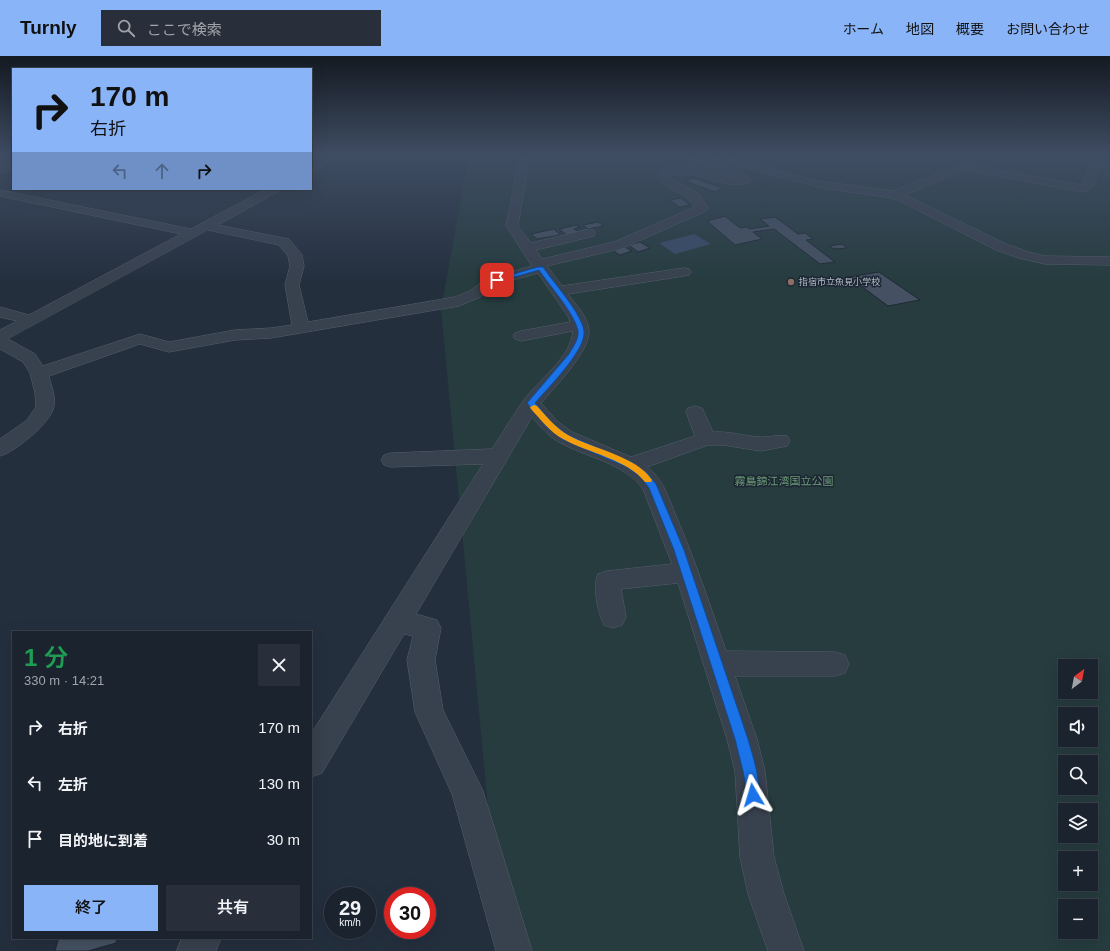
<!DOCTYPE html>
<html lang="ja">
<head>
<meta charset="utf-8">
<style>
  body { margin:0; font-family:Helvetica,"Noto Sans JP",sans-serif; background:#282f3a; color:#f1f3f6; height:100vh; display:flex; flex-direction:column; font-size:15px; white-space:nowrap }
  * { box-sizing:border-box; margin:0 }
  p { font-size:13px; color:#a0a4aa }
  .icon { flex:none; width:22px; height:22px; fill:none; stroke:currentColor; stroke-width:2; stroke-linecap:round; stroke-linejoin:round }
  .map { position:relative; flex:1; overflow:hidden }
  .panel { position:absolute; left:12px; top:575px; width:300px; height:308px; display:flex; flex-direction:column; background:#1b232e; border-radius:0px; box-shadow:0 4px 16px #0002,0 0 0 1px #39404a }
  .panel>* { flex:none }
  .banner { position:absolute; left:12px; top:12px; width:300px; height:122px; border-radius:0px; box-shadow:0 4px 16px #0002,0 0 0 1px #39404a; background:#8ab4f8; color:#111; overflow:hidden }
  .needle { width:26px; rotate:32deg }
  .tools { position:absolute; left:1058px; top:603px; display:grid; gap:8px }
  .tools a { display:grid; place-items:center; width:40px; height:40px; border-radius:0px; background:#1b232e; box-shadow:0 4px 16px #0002,0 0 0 1px #39404a; font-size:20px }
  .speed { position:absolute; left:324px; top:831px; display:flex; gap:8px; font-size:20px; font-weight:700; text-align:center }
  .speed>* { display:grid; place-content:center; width:52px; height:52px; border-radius:50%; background:#1b232e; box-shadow:0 4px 16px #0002,0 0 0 1px #39404a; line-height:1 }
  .speed small { font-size:10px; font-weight:400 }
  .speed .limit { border:6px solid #d22; background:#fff; color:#111 }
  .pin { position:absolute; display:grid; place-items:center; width:34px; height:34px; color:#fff; margin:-17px; border-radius:8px; box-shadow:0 2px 6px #0006 }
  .me { position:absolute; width:44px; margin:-22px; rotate:353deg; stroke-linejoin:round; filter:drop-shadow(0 0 3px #0008) }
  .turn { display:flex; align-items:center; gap:14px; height:84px; padding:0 12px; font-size:18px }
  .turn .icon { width:52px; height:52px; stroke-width:2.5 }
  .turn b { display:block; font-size:28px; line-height:34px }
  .lanes { display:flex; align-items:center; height:38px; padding:0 12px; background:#0003; justify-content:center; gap:20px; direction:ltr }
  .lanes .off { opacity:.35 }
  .round { display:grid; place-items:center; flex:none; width:42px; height:42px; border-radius:0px; background:#282f3a }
  .overview { display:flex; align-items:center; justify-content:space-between; height:68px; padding:0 12px }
  h1 { font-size:24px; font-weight:600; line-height:30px; color:#1e9e55 }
  .action { display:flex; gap:8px; margin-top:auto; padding:8px 12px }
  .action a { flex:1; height:46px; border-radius:0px; background:#8ab4f8; color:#111; font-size:16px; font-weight:600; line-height:46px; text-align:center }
  .action a+a { background:#282f3a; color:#f1f3f6 }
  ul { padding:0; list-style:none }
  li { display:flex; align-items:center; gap:12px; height:56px; padding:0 12px }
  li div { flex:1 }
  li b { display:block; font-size:15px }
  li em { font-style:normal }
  header { display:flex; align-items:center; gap:24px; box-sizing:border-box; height:56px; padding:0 20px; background:#8ab4f8; color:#111 }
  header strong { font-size:19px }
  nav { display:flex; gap:22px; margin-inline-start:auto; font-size:14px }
  .search { width:280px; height:36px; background:#282f3a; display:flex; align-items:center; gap:10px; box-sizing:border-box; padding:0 14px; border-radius:0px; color:#a0a4aa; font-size:15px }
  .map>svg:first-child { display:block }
  .green { fill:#263c3f; fill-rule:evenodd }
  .water { fill:#394c67 }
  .building { fill:#455162; stroke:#1f2835 }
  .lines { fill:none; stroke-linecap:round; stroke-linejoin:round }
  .street-casing { stroke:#565f6c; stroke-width:1 }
  .street { fill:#38414e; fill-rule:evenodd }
  .route { fill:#1a73e8; stroke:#114b97 }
  .slow { fill:#f59e0b }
  .education-dot { fill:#8d6e63; stroke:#1d2633; stroke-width:1.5 }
  .labels { text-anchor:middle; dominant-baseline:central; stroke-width:3; stroke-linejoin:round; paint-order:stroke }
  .far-poi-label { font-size:9px; fill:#b4bcc9; stroke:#1d2633; text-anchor:start }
  .park-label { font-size:11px; fill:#6b9a76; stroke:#1d2633 }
</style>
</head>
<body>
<header>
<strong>Turnly</strong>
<div class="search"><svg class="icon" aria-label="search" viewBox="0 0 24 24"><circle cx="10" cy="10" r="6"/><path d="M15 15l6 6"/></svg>ここで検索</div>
<nav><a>ホーム</a><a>地図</a><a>概要</a><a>お問い合わせ</a></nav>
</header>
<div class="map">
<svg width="1110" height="895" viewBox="0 0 1110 895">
  <rect width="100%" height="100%" fill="#242f3e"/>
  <path class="green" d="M469 99H1110V895H498V857L441 253ZM1065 610H1091V636H1065ZM1065 658H1091V684H1065ZM1065 706H1091V732H1065ZM1065 754H1091V780H1065ZM1065 802H1091V828H1065ZM1065 850H1091V876H1065Z"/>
  <path class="water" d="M694 178 711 188 675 198 659 187Z"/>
  <g class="building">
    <path d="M693 122 723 132 715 136 685 125Z"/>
    <path d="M681 142 690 149 679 151 670 144Z"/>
    <path d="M725 160 740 172 747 171 749 173 769 170 760 163 775 161 798 178 805 177 813 183 806 184 835 206 820 208 774 173 753 176 762 183 735 189 707 165Z"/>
    <path d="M598 166 604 170 588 173 583 169Z"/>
    <path d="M576 169 580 171 574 173 579 176 567 179 559 173Z"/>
    <path d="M554 173 560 179 537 183 531 178Z"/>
    <path d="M640 186 650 192 638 196 629 189Z"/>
    <path d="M842 188 847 192 834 193 829 190Z"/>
    <path d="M625 191 632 195 620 199 613 195Z"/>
    <path d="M879 216 920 244 888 250 849 221Z"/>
    <path d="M65 882H117L116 887 88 895H55L58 884Z"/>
  </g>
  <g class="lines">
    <defs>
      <g id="street">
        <path d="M329 99H342L311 117V109Z"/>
        <path d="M516 99H526L528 110 518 170 531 187 589 173 594 174 595 177 594 180 536 194 542 203 614 186 695 151C686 136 666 134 656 120 672 99 716 120 736 123L716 114 689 106 688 104 689 102 708 100 723 101 757 108 812 124 893 135 961 109H970L1082 129 1092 99H1102C1099 111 1097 133 1084 136L970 115H962L905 139 1006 188 1028 196 1045 200 1110 201V209L1045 208 1019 202 996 194 902 146 892 142 822 132 738 110 713 106 748 120 751 125 749 127C722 134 698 112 670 120L668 121 699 138 708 152 706 155 623 192 547 210 562 230 684 212 689 213 691 216 689 219 684 220 568 238C576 249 588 261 589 275 590 295 554 332 541 347L557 365 572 376 631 401 695 380 686 356 688 352 695 350 702 352 713 376C729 375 744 380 759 381 769 382 777 378 787 380L790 385 787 390 761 395 723 389H708L647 411C663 422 669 443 676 460 695 504 710 549 726 595L835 596 845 599 849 608 845 617 835 620H735L757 683 765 715 774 801 784 838 804 895H768L748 838 740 801 735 715 727 683 678 527 621 533 626 561 622 569 613 572 604 569C598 557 592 530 598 518L607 515 672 508 643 433C623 406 587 402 559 386 548 380 540 370 532 361L416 558 437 564 441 572 435 604 443 654 483 735 532 895H496L452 738 415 656 407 604 413 580 404 578 322 717 311 721V678L483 408 391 411 384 409 381 404 384 399 391 397 492 393C503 377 512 360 524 344 538 324 571 302 573 275L521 285 515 283 513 280 515 277 521 275 570 266 569 262 538 217 502 227 493 231 480 241 459 250 271 282 235 284 169 296 140 288 49 320C51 329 56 341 54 350 52 366 15 396 0 400V383L27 364 36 351 35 337 30 317 23 306 0 293V274L17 265 0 261V251L29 259 181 178 0 140V134L191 173 266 133H281L279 135 218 169 289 183 302 199 304 210 299 229 308 266 455 241 470 235 483 225 492 221 532 210 506 170 518 110ZM208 174 279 189 288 200 290 210 285 229 292 269 271 272 235 274 169 286 140 278 43 310 35 298 8 283Z"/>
        <path d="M13 106V113L0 117V110Z"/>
        <path d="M182 882H221L216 895H177Z"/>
      </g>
    </defs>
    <use href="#street" class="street-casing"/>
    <use href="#street" class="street"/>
  </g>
  <linearGradient id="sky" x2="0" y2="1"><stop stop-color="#141a22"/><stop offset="0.44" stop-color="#3f4d63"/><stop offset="1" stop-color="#3f4d63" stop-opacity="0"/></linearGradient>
  <rect width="1110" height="225" fill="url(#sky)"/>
  <path class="route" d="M538 211H543C553 226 582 258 584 275 587 293 547 333 535 347L553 368 568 379 633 407 647 417 656 428 684 494 748 683C752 698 763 729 757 743L753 745 748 743 743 715 735 683 674 494 649 432 641 421 627 411 562 383 547 371 527 347 569 298C573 291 579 283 578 275 575 258 549 229 539 214L497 226 494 224Z"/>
  <path class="slow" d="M534 349 537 350C546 360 556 372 568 379 592 393 637 400 652 424L651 426H645C627 403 588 397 563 383 550 376 541 364 531 353L530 351Z"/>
  <circle class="education-dot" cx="791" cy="226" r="4"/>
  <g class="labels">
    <g class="far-poi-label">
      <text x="799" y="226">指宿市立魚見小学校</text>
    </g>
    <g class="park-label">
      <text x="784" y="425">霧島錦江湾国立公園</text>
    </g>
  </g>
</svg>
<div class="tools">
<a><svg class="needle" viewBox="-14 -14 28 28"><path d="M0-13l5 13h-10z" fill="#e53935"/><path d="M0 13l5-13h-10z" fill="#a0a4aa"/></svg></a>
<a><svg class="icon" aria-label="sound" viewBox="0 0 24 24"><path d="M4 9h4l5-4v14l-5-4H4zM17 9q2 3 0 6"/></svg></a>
<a><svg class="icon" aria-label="search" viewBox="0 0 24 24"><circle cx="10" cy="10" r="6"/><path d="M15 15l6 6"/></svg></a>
<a><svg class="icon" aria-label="layers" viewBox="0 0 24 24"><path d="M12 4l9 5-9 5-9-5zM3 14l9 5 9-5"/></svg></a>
<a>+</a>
<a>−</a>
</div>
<div class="speed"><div>29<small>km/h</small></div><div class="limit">30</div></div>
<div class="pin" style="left:497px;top:224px;background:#d93025"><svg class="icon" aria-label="arrive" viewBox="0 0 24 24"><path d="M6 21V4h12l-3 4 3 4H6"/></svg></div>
<svg class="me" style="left:753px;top:739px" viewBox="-20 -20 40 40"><path d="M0-17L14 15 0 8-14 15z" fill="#1a73e8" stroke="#fff" stroke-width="4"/></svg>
<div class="banner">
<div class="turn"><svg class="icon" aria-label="right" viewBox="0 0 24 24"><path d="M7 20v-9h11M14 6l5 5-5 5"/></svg><div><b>170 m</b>右折</div></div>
<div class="lanes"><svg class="icon off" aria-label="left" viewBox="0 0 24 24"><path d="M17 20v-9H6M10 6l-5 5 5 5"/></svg><svg class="icon off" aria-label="ahead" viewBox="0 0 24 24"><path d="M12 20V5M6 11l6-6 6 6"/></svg><svg class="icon" aria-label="right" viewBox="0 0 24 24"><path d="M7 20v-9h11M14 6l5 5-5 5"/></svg></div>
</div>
<section class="panel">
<div class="overview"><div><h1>1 分</h1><p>330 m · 14:21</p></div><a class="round"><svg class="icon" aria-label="close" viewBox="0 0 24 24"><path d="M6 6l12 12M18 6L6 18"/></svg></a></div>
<ul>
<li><svg class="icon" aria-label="right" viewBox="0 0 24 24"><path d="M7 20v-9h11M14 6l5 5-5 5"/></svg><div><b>右折</b></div><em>170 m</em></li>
<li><svg class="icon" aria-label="left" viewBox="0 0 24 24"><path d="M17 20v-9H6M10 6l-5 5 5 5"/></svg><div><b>左折</b></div><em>130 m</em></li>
<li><svg class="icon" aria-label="arrive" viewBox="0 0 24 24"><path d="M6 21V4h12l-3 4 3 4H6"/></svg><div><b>目的地に到着</b></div><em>30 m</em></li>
</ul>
<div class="action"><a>終了</a><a>共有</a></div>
</section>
</div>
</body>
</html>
